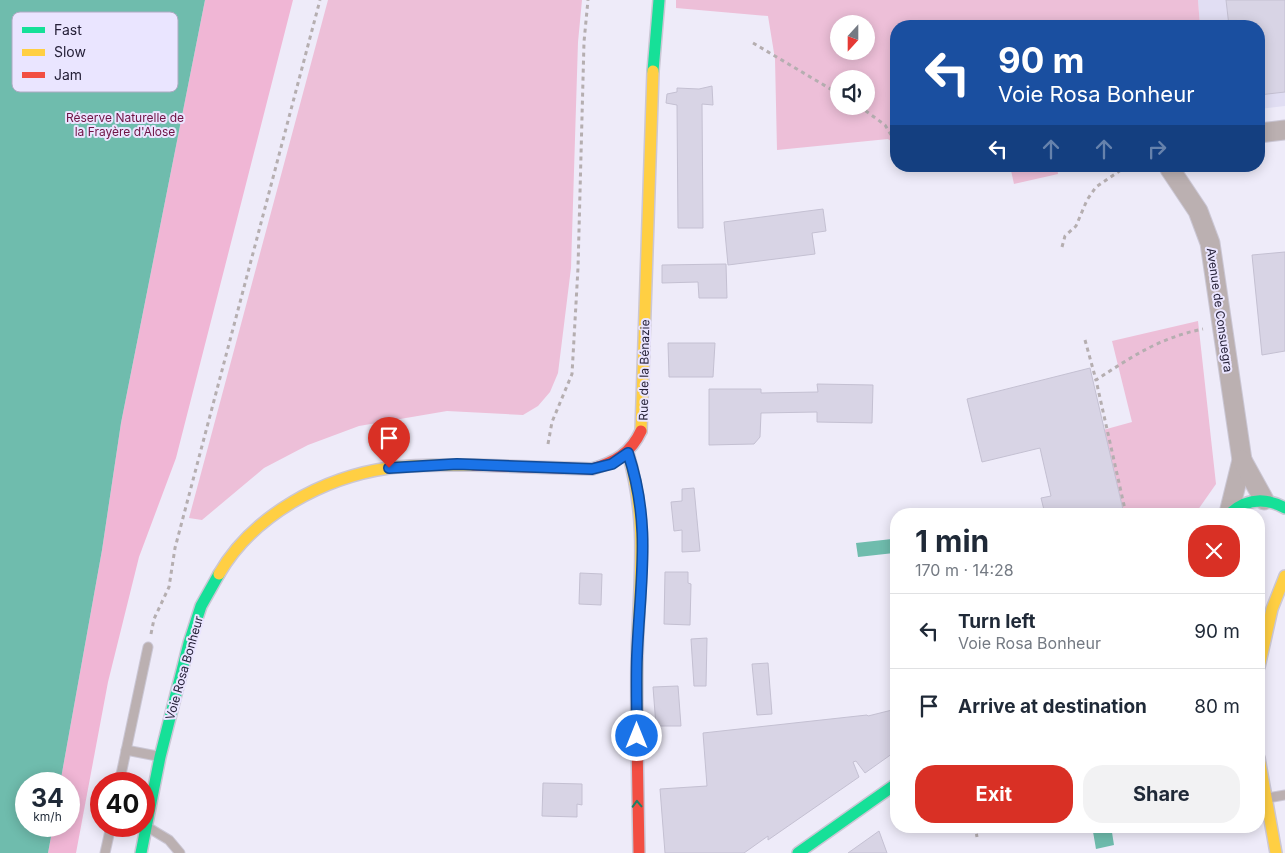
<!DOCTYPE html>
<html lang="en">
<head>
<meta charset="utf-8">
<style>
  body { margin:0; font-family:Inter,sans-serif; background:#f2f2f3; color:#1f2937; height:100vh; display:flex; flex-direction:column; font-size:19px; white-space:nowrap }
  * { box-sizing:border-box; margin:0 }
  p { font-size:16px; color:#747a83 }
  .icon { flex:none; width:28px; height:28px; fill:none; stroke:currentColor; stroke-width:2; stroke-linecap:round; stroke-linejoin:round }
  .map { position:relative; flex:1; overflow:hidden }
  .drawer { position:absolute; left:890px; top:508px; width:375px; height:325px; display:flex; flex-direction:column; background:#fff; border-radius:20px; box-shadow:0 2px 12px #0003 }
  .drawer>* { flex:none }
  .guide { position:absolute; left:890px; top:20px; width:375px; height:152px; border-radius:20px; box-shadow:0 2px 12px #0003; background:#1a4fa0; color:#fff; overflow:hidden }
  .needle { width:32px; rotate:201deg }
  .buttons { position:absolute; left:830px; top:15px; display:grid; gap:10px }
  .buttons a { display:grid; place-items:center; width:45px; height:45px; border-radius:50%; background:#fff; box-shadow:0 2px 12px #0003; font-size:25px }
  .speed { position:absolute; left:15px; top:772px; display:flex; gap:10px; font-size:25px; font-weight:700; text-align:center }
  .speed>* { display:grid; place-content:center; width:65px; height:65px; border-radius:50%; background:#fff; box-shadow:0 2px 12px #0003; line-height:1 }
  .speed small { font-size:12px; font-weight:400 }
  .speed .limit { border:8px solid #d22; background:#fff; color:#111 }
  .pin { position:absolute; display:grid; place-items:center; width:42px; height:42px; color:#fff; margin:-51px -21px; border-radius:50% 50% 50% 0; rotate:-45deg; box-shadow:0 0 5px #0007 }
  .pin .icon { rotate:45deg }
  .me { position:absolute; width:55px; margin:-28px; rotate:0deg; stroke-linejoin:round; filter:drop-shadow(0 0 4px #0008) }
  .turn { display:flex; align-items:center; gap:18px; height:105px; padding:0 25px; font-size:22px }
  .turn .icon { width:65px; height:65px; stroke-width:2.5 }
  .turn b { display:block; font-size:35px; line-height:42px }
  .lanes { display:flex; align-items:center; height:48px; padding:0 25px; background:#0003; justify-content:center; gap:25px; direction:ltr }
  .lanes .off { opacity:.35 }
  .round { display:grid; place-items:center; flex:none; width:52px; height:52px; border-radius:20px; background:#f2f2f3 }
  .summary { display:flex; align-items:center; justify-content:space-between; height:85px; padding:0 25px }
  h1 { font-size:30px; font-weight:700; line-height:38px }
  .action { display:flex; gap:10px; margin-top:auto; padding:10px 25px }
  .action a { flex:1; height:58px; border-radius:20px; background:#d93025; color:#fff; font-size:20px; font-weight:700; line-height:58px; text-align:center }
  .action a+a { background:#f2f2f3; color:#1f2937 }
  ul { padding:0; list-style:none }
  li { display:flex; align-items:center; gap:15px; height:75px; padding:0 25px; border-top:1px solid #e0e1e3 }
  li div { flex:1 }
  li b { display:block; font-size:19px }
  li em { font-style:normal }
  .map>svg:first-child { display:block }
  .built { fill:#e1def3 }
  .green { fill:#edbfd8; fill-rule:evenodd }
  .forest { fill:#f0b6d5 }
  .water { fill:#6fbcad }
  .building { fill:#d8d4e5; stroke:#c4c0d2 }
  .lines { fill:none; stroke-linecap:round; stroke-linejoin:round }
  .lane-casing { stroke:#cbc7d5; stroke-width:11 }
  .street-casing { stroke:#cbc7d5; stroke-width:21 }
  .fast-casing { stroke:#cbc7d5; stroke-width:14 }
  .slow-casing { stroke:#cbc7d5; stroke-width:14 }
  .jam-casing { stroke:#cbc7d5; stroke-width:14 }
  .path { stroke:#b5aeb0; stroke-width:3; stroke-dasharray:4 4; stroke-linecap:butt }
  .lane { stroke:#bbb0b1; stroke-width:9 }
  .street { stroke:#bbb0b1; stroke-width:19 }
  .fast { stroke:#16e098; stroke-width:11 }
  .slow { stroke:#ffcf43; stroke-width:11 }
  .jam { stroke:#f24e42; stroke-width:11 }
  .oneway { stroke:#1e8068 }
  .route-casing { stroke:#114b97; stroke-width:12 }
  .route { stroke:#1a73e8; stroke-width:9 }
  .labels { text-anchor:middle; dominant-baseline:central; stroke-width:4; stroke-linejoin:round; paint-order:stroke }
  .park-label { font-size:12px; fill:#6e1243; stroke:#eae5ff }
  .street-label { font-size:12px; fill:#252038; stroke:#eae5ff }
  .key { fill:#eae5ff; stroke:#afaac3; stroke-width:1 }
  .key-label { font-size:14px; fill:#252038 }
</style>
</head>
<body>
<div class="map">
<svg width="1285" height="853" viewBox="0 0 1285 853">
  <rect width="100%" height="100%" fill="#eeebf9"/>
  <path class="built" d="M1198 0H1285V106L1259 109V26H1200Z"/>
  <g class="green">
    <path d="M328 0H582L578 42 571 268 558 373 550 392 538 406 523 415 447 411 359 426 308 445 264 468 202 520 189 518Z"/>
    <path d="M676 0H1198L1200 26H896V145L888 139 777 150 775 59 768 16 676 8ZM839 24H866V51H839ZM839 79H866V106H839Z"/>
    <path d="M1010 166H1057L1058 174 1014 184Z"/>
    <path d="M1198 321 1216 484 1195 514H1124L1103 430 1132 422 1112 341Z"/>
  </g>
  <path class="forest" d="M205 0H293L176 458 139 557 108 682 76 853H48L53 826H69V784H60L102 550 121 423Z"/>
  <g class="water">
    <path d="M0 0H205L121 423 102 550 60 784H26V826H53L48 853H0Z"/>
    <path d="M892 539 894 553 858 557 856 543Z"/>
    <path d="M1092 826H1111L1114 845 1096 849Z"/>
  </g>
  <g class="building">
    <path d="M1226 0H1285V92L1259 95V26H1229Z"/>
    <path d="M712 86 713 105 702 104 703 228H678L677 105 666 103 667 94 677 92V88L699 89Z"/>
    <path d="M823 209 826 231 812 233 815 254 728 265 724 222Z"/>
    <path d="M1285 252V351L1262 355 1252 255Z"/>
    <path d="M726 264 727 298H699L698 282 662 283V265Z"/>
    <path d="M668 343H715L713 377H669Z"/>
    <path d="M1090 368 1124 514H1045L1041 498 1051 496 1040 448 982 462 967 399Z"/>
    <path d="M817 384 873 385 872 423 817 422V412L761 413 760 437 754 444 709 445V389H761V393L818 392Z"/>
    <path d="M694 488 700 551 682 552V530L674 531 671 502 682 501V489Z"/>
    <path d="M665 572H688V583L691 584 690 625 664 624Z"/>
    <path d="M580 573 602 574 601 605 579 604Z"/>
    <path d="M707 638 706 686H694L691 639Z"/>
    <path d="M768 663 772 714 757 715 752 664Z"/>
    <path d="M678 686 681 726H656L653 687Z"/>
    <path d="M896 709V751L865 773 856 761 853 762 859 777 768 840V836L744 853H665L660 789 707 786 703 733 867 715 868 716Z"/>
    <path d="M543 783 582 784V805L577 804V817L542 816Z"/>
    <path d="M879 831 887 853H848Z"/>
  </g>
  <g class="lines">
    <defs>
      <g id="lane">
        <path d="M126 750 157 756"/>
        <path d="M119 784 148 647"/>
        <path d="M1268 798 1285 795"/>
        <path d="M149 828 169 840 180 853"/>
        <path d="M105 853 111 826"/>
      </g>
      <g id="street">
        <path d="M1259 133 1285 130"/>
        <path d="M1175 166 1170 169 1198 211 1210 243 1242 460 1229 513"/>
        <path d="M1242 460 1264 500"/>
      </g>
      <g id="fast">
        <path d="M653 71 659 0"/>
        <path d="M1229 514C1246 499 1265 497 1285 508"/>
        <path d="M141 853 160 757 189 643 201 606 219 574"/>
        <path d="M798 853 896 784"/>
      </g>
      <g id="slow">
        <path d="M641 431 653 71"/>
        <path d="M628 453C646 517 641 566 638 630 636 667 637 704 637 741"/>
        <path d="M219 574C253 515 324 477 389 468 416 464 446 465 473 465"/>
        <path d="M1259 667 1272 609 1285 576"/>
        <path d="M1259 758 1276 853"/>
      </g>
      <g id="jam">
        <path d="M473 465 592 469C615 462 631 453 641 431"/>
        <path d="M637 741 639 853"/>
      </g>
    </defs>
    <use href="#lane" class="lane-casing"/>
    <use href="#street" class="street-casing"/>
    <use href="#fast" class="fast-casing"/>
    <use href="#slow" class="slow-casing"/>
    <use href="#jam" class="jam-casing"/>
    <g class="path">
      <path d="M753 43 839 94"/>
      <path d="M859 106 885 125 896 143"/>
      <path d="M915 166 916 168"/>
      <path d="M1062 247 1065 236 1076 226 1087 200 1096 187 1127 166"/>
      <path d="M1085 340 1096 380"/>
      <path d="M548 444 552 422 572 374 578 268 584 42 588 0"/>
      <path d="M1126 514 1096 380C1133 356 1159 338 1203 329"/>
      <path d="M151 634 154 619 169 587 175 548 320 0"/>
      <path d="M975 826 977 837"/>
    </g>
    <use href="#lane" class="lane"/>
    <use href="#street" class="street"/>
    <use href="#fast" class="fast"/>
    <use href="#slow" class="slow"/>
    <use href="#jam" class="jam"/>
  </g>
  <defs><path id="oneway-chevron" d="M-2-3.5L2.5 0L-2 3.5" fill="none" stroke-width="1.6" stroke-linecap="round" stroke-linejoin="round" transform="scale(1.25)"/></defs>
  <use class="oneway" href="#oneway-chevron" transform="translate(637 804) rotate(-92)"/>
  <g class="lines">
    <defs>
      <path id="route" d="M389 468 457 464 592 469 612 464 628 453C652 525 640 582 637 656 636 682 637 709 637 736"/>
    </defs>
    <use href="#route" class="route-casing"/>
    <use href="#route" class="route"/>
  </g>
  <g class="labels">
    <g class="park-label">
      <text x="125" y="117">Réserve Naturelle de<tspan x="125" dy="14">la Frayère d'Alose</tspan></text>
    </g>
    <g class="street-label">
      <text transform="translate(1220 310) rotate(82)">Avenue de Consuegra</text>
      <text transform="translate(644 370) rotate(-89)">Rue de la Bénazie</text>
      <text transform="translate(184 668) rotate(-74)">Voie Rosa Bonheur</text>
    </g>
  </g>
  <rect x="12" y="12" width="166" height="80" rx="8" class="key"/>
  <rect x="22" y="27" width="23" height="6" fill="#16e098"/>
  <rect x="22" y="49" width="23" height="7" fill="#ffcf43"/>
  <rect x="22" y="72" width="23" height="6" fill="#f24e42"/>
  <g class="key-label">
    <text x="54" y="35">Fast</text>
    <text x="54" y="57">Slow</text>
    <text x="54" y="80">Jam</text>
  </g>
</svg>
<div class="buttons">
<a><svg class="needle" viewBox="-14 -14 28 28"><path d="M0-13l5 13h-10z" fill="#e53935"/><path d="M0 13l5-13h-10z" fill="#747a83"/></svg></a>
<a><svg class="icon" aria-label="sound" viewBox="0 0 24 24"><path d="M4 9h4l5-4v14l-5-4H4zM17 9q2 3 0 6"/></svg></a>
</div>
<div class="speed"><div>34<small>km/h</small></div><div class="limit">40</div></div>
<div class="pin" style="left:389px;top:468px;background:#d93025"><svg class="icon" aria-label="arrive" viewBox="0 0 24 24"><path d="M6 21V4h12l-3 4 3 4H6"/></svg></div>
<svg class="me" style="left:637px;top:736px" viewBox="-20 -20 40 40"><circle r="17" fill="#1a73e8" stroke="#fff" stroke-width="3"/><path d="M0-11L8 9 0 5-8 9z" fill="#fff"/></svg>
<div class="guide">
<div class="turn"><svg class="icon" aria-label="left" viewBox="0 0 24 24"><path d="M17 20v-9H6M10 6l-5 5 5 5"/></svg><div><b>90 m</b>Voie Rosa Bonheur</div></div>
<div class="lanes"><svg class="icon" aria-label="left" viewBox="0 0 24 24"><path d="M17 20v-9H6M10 6l-5 5 5 5"/></svg><svg class="icon off" aria-label="ahead" viewBox="0 0 24 24"><path d="M12 20V5M6 11l6-6 6 6"/></svg><svg class="icon off" aria-label="ahead" viewBox="0 0 24 24"><path d="M12 20V5M6 11l6-6 6 6"/></svg><svg class="icon off" aria-label="right" viewBox="0 0 24 24"><path d="M7 20v-9h11M14 6l5 5-5 5"/></svg></div>
</div>
<section class="drawer">
<div class="summary"><div><h1>1 min</h1><p>170 m · 14:28</p></div><a class="round" style="background:#d93025;color:#fff"><svg class="icon" aria-label="close" viewBox="0 0 24 24"><path d="M6 6l12 12M18 6L6 18"/></svg></a></div>
<ul>
<li><svg class="icon" aria-label="left" viewBox="0 0 24 24"><path d="M17 20v-9H6M10 6l-5 5 5 5"/></svg><div><b>Turn left</b><p>Voie Rosa Bonheur</p></div><em>90 m</em></li>
<li><svg class="icon" aria-label="arrive" viewBox="0 0 24 24"><path d="M6 21V4h12l-3 4 3 4H6"/></svg><div><b>Arrive at destination</b></div><em>80 m</em></li>
</ul>
<div class="action"><a>Exit</a><a>Share</a></div>
</section>
</div>
</body>
</html>
